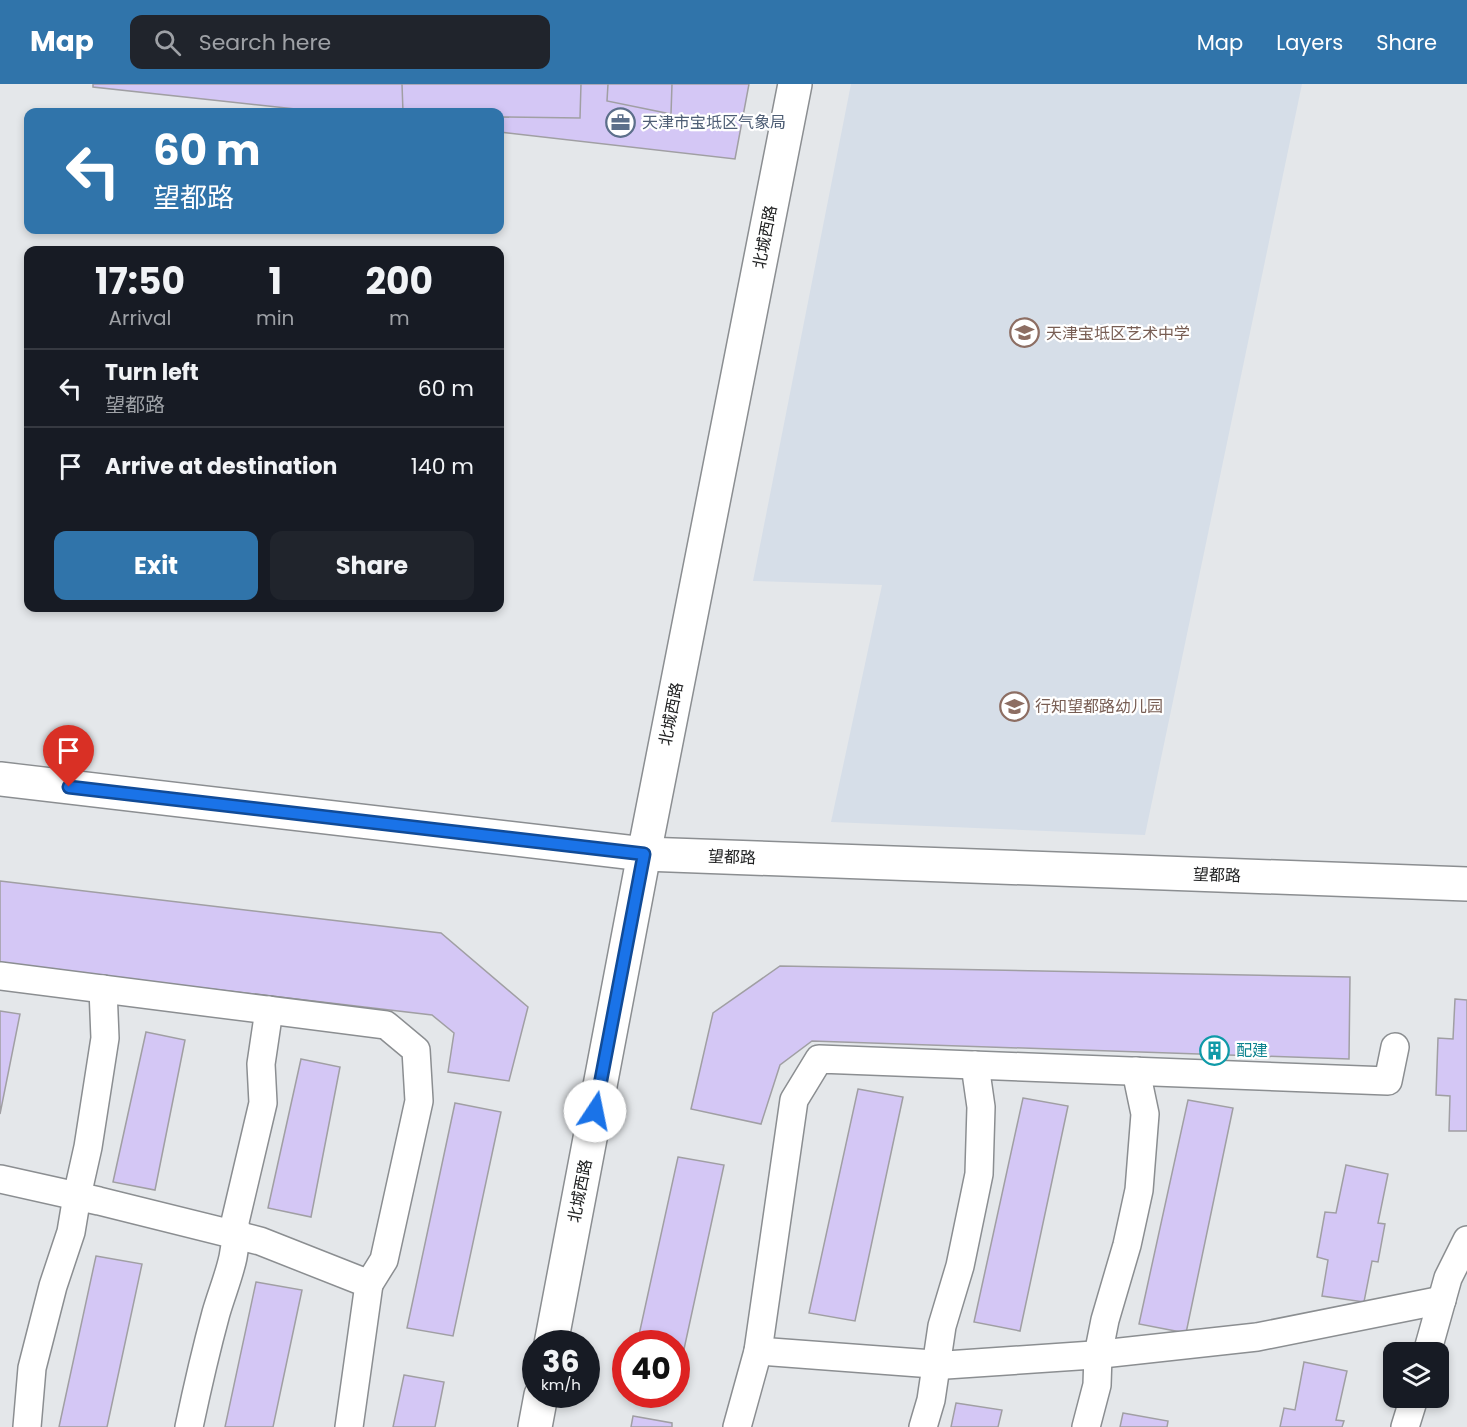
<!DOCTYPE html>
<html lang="en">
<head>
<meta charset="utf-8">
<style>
  body { margin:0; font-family:Poppins,"Noto Sans SC",sans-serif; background:#20242c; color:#f1f3f6; height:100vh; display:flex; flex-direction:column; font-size:22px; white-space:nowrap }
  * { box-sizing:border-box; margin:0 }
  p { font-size:20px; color:#9ea1a6 }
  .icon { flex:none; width:33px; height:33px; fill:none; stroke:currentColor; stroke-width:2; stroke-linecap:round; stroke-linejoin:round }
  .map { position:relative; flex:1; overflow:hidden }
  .side { position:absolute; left:24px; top:162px; width:480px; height:366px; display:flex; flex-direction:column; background:#171b24; border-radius:12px; box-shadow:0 3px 9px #0003 }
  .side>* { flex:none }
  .guide { position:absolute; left:24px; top:24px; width:480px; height:126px; border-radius:12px; box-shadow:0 3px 9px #0003; background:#3074aa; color:#fff; overflow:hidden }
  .fabs { position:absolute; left:1383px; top:1258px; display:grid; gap:12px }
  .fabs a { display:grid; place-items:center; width:66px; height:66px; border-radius:12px; background:#171b24; box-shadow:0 3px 9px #0003; font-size:30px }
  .speed { position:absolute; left:522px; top:1246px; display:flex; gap:12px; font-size:30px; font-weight:700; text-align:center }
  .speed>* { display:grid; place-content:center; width:78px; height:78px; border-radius:50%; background:#171b24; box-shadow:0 3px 9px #0003; line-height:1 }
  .speed small { font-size:15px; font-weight:400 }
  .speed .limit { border:9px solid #d22; background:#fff; color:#111 }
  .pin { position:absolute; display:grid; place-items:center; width:51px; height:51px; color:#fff; margin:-62px -26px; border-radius:50% 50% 50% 0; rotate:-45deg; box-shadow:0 0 6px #0007 }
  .pin .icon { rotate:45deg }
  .me { position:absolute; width:66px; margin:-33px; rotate:11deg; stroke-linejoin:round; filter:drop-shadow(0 0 4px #0008) }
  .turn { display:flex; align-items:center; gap:21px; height:126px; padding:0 30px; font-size:27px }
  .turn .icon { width:78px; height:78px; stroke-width:2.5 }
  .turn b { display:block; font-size:42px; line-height:51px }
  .eta { display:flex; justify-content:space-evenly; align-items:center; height:102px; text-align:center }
  .eta b { font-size:36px; font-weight:700; line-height:42px }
  .cta { display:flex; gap:12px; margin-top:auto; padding:12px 30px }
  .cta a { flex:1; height:69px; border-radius:12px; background:#3074aa; color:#fff; font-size:24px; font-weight:700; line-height:69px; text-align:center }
  .cta a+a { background:#20242c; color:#f1f3f6 }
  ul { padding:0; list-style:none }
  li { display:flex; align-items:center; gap:18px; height:78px; padding:0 30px; border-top:2px solid #363941 }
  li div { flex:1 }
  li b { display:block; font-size:22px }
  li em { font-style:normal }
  header { display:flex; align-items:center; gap:36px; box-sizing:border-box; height:84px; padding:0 30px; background:#3074aa; color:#fff }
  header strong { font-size:28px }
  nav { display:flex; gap:33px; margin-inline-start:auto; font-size:21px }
  .search { width:420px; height:54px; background:#20242c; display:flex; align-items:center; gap:15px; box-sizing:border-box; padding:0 21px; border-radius:12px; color:#9ea1a6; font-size:22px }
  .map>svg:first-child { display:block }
  .built { fill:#d6dee8 }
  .building { fill:#d4c7f5; stroke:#a09fa3; stroke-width:1.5 }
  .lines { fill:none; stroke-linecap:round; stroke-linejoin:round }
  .street-casing { stroke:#8b8e91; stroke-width:30 }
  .secondary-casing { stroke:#8b8e91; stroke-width:36 }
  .street { stroke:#fff; stroke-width:27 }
  .secondary { stroke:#fff; stroke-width:33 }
  .route-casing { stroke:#114b97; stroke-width:15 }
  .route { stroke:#1a73e8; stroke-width:10 }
  .labels { text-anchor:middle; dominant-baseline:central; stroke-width:4.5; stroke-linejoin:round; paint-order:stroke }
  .service-label { font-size:16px; fill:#4e5e75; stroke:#fff; text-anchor:start }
  .street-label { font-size:16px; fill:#202122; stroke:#fff }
  .education-label { font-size:16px; fill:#785e54; stroke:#fff; text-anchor:start }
  .culture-label { font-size:16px; fill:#0d838f; stroke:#fff; text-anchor:start }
</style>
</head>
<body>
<header>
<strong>Map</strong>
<div class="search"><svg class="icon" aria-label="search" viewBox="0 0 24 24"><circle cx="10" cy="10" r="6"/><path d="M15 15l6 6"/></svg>Search here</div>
<nav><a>Map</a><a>Layers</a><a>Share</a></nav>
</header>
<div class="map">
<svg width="1467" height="1343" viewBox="0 0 1467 1343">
  <rect width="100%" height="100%" fill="#e4e7ea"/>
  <path class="built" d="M851 0H1302L1145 751 831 738 882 501 753 497Z"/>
  <g class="building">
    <path d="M93 0H749L735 75 500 48V28H323L93 3Z"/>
    <path d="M402 0H581L580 34 500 33V28H403Z"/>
    <path d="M608 0H672L671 30 607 17Z"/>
    <path d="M0 797 441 849 528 923 509 997 448 988 454 949 432 931 0 880Z"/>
    <path d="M780 882 1350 893 1349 975 812 957 780 981 761 1040 691 1025 713 929Z"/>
    <path d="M1455 915 1467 916V1047H1449L1450 1012 1436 1011 1438 954 1453 955Z"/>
    <path d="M0 927 20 930 0 1030Z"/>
    <path d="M146 948 185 956 155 1106 113 1098Z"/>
    <path d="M301 975 340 983 311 1133 268 1124Z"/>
    <path d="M858 1005 903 1013 855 1237 809 1229Z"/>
    <path d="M1023 1014 1068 1022 1020 1247 974 1238Z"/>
    <path d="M1188 1016 1233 1024 1186 1249 1139 1240Z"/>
    <path d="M455 1019 501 1028 453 1252 407 1244Z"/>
    <path d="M678 1073 724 1081 676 1302V1260H637Z"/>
    <path d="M1346 1081 1388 1090 1378 1139 1385 1140 1378 1178 1372 1177 1364 1218 1322 1212 1328 1176 1317 1173 1325 1128 1336 1129Z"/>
    <path d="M96 1172 142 1180 107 1343H59Z"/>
    <path d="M256 1198 302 1206 273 1343H225Z"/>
    <path d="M1304 1278 1347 1287 1336 1336 1344 1337 1342 1343H1280L1284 1324 1295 1326Z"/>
    <path d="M404 1291 444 1298 435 1343H393Z"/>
    <path d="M956 1319 1002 1326 998 1343H951Z"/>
    <path d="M1123 1329 1168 1337 1167 1343H1120Z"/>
    <path d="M633 1332 672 1339V1343H631Z"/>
  </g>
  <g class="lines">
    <defs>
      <g id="street">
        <path d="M0 892 386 941 416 966 419 1017 384 1176 369 1200"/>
        <path d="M0 1095 99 1117 260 1157 369 1200 349 1343"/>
        <path d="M758 1267 946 1281 1093 1271 1257 1253 1442 1216"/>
        <path d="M1427 1269 1448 1194 1467 1156"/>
        <path d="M27 1343 32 1284 53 1202 71 1148 77 1112 88 1063 105 954 103 905"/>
        <path d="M189 1343C197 1305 206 1266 216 1229 225 1198 239 1170 235 1138L263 1019 261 980 269 926"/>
        <path d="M737 1343 758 1267 794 1016 819 975 1388 997 1395 963"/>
        <path d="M923 1343 931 1316 942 1242 960 1182 979 1090 981 1023 975 981"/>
        <path d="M1086 1343 1097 1301 1098 1271 1105 1236 1127 1161 1139 1106 1145 1030 1136 987"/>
        <path d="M1405 1343 1414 1314"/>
      </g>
      <g id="secondary">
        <path d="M0 695 644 770 1467 800"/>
        <path d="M551 1260 644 770 795 0"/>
        <path d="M535 1343 541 1311"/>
      </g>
    </defs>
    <use href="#street" class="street-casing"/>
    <use href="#secondary" class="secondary-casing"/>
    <use href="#street" class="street"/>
    <use href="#secondary" class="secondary"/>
  </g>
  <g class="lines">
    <defs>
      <path id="route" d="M69 703 644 770 595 1027"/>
    </defs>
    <use href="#route" class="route-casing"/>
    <use href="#route" class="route"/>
  </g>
  <defs>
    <symbol id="office-ring" viewBox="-11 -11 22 22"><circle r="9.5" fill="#fff" stroke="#5c6f8a" stroke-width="1.5"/><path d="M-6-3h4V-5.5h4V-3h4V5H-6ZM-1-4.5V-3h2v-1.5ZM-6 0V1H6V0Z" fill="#5c6f8a"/></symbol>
    <symbol id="school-ring" viewBox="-11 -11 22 22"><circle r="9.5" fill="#fff" stroke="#8d6e63" stroke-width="1.5"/><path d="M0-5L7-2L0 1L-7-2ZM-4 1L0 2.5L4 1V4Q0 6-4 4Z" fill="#8d6e63"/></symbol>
    <symbol id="building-ring" viewBox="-11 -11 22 22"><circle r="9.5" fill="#fff" stroke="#0f9aa8" stroke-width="1.5"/><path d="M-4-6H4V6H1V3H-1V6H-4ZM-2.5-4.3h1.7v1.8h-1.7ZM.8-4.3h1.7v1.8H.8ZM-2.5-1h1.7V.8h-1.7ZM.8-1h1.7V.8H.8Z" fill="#0f9aa8"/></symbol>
  </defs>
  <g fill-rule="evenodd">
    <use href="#office-ring" x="604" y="22" width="33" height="33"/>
    <use href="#school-ring" x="1008" y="232" width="33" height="33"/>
    <use href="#school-ring" x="998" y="606" width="33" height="33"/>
    <use href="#building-ring" x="1198" y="950" width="33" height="33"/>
  </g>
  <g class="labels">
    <g class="service-label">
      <text x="642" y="38">天津市宝坻区气象局</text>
    </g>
    <g class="street-label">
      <text transform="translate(765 153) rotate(-79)">北城西路</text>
      <text transform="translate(671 630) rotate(-79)">北城西路</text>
      <text transform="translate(732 773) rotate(2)">望都路</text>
      <text transform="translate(1217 791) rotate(2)">望都路</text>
      <text transform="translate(580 1107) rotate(-79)">北城西路</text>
    </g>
    <g class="education-label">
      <text x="1046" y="249">天津宝坻区艺术中学</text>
      <text x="1035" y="622">行知望都路幼儿园</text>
    </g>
    <g class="culture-label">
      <text x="1236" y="966">配建</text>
    </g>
  </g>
</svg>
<div class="fabs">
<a><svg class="icon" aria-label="layers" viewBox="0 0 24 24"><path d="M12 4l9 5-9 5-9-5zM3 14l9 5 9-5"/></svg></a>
</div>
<div class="speed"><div>36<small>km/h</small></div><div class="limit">40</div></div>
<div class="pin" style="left:69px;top:703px;background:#d93025"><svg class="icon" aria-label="arrive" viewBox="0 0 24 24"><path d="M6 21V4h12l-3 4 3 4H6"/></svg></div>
<svg class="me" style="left:595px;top:1027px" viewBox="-20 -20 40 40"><circle r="19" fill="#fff"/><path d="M0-13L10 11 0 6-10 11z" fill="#1a73e8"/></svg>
<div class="guide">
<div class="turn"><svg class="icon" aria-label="left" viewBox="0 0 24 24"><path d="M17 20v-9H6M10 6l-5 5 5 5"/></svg><div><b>60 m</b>望都路</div></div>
</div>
<section class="side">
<div class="eta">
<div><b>17:50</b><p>Arrival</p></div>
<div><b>1</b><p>min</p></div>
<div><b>200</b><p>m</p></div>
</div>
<ul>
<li><svg class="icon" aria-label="left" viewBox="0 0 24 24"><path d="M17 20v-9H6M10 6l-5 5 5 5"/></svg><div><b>Turn left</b><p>望都路</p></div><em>60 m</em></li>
<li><svg class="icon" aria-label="arrive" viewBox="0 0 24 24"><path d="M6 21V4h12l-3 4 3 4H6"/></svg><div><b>Arrive at destination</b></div><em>140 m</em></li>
</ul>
<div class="cta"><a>Exit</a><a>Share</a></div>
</section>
</div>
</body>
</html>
